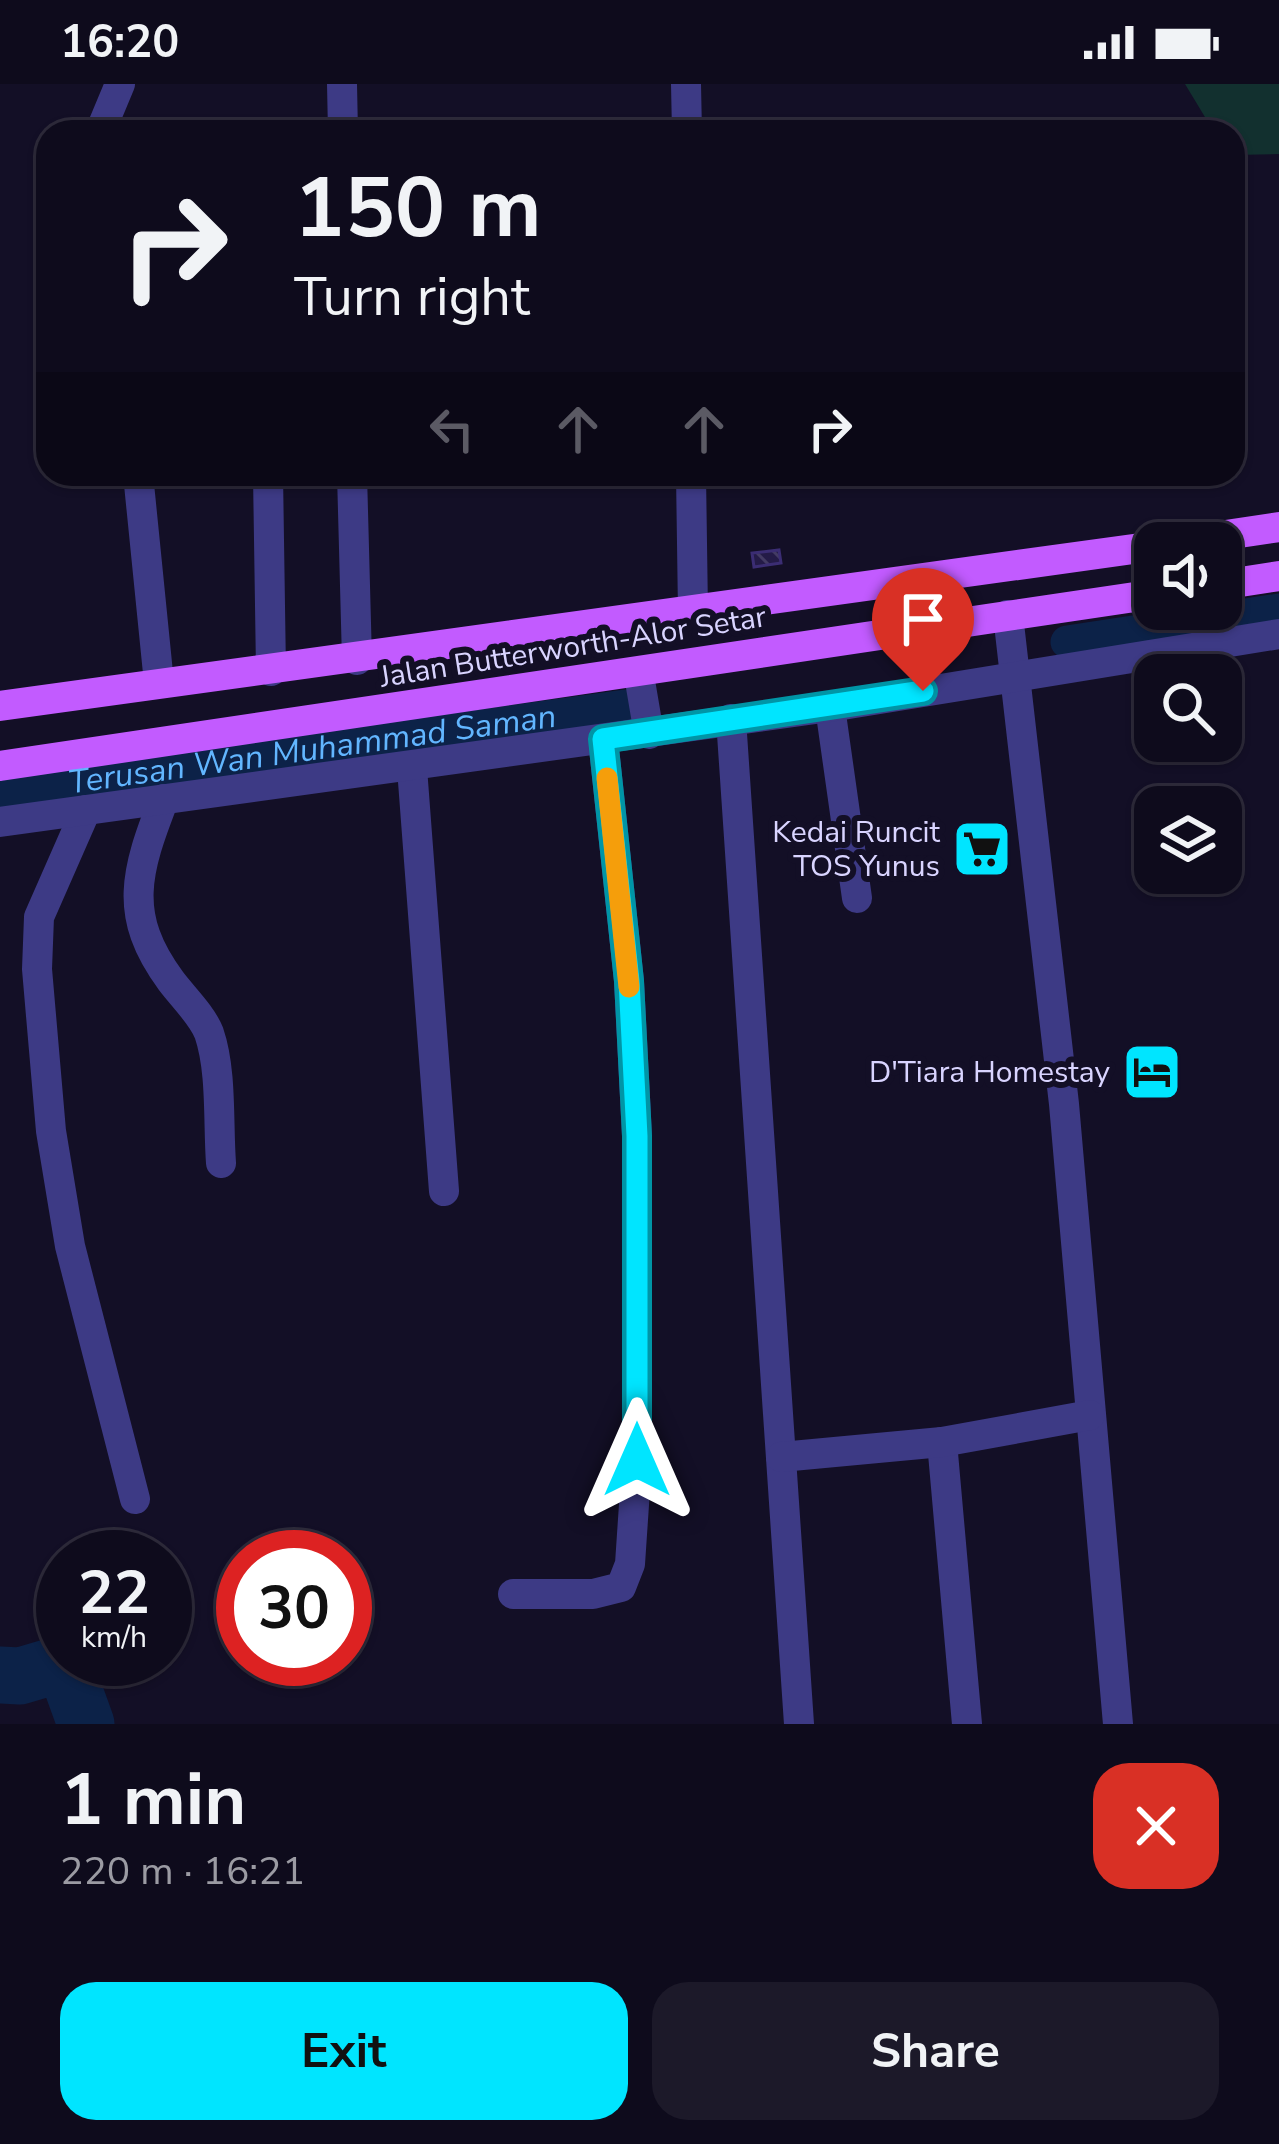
<!DOCTYPE html>
<html lang="en">
<head>
<meta charset="utf-8">
<style>
  body { margin:0; font-family:"Nunito Sans",sans-serif; background:#1c1929; color:#f1f3f6; height:100vh; display:flex; flex-direction:column; font-size:45px; white-space:nowrap }
  * { box-sizing:border-box; margin:0 }
  p { font-size:39px; color:#9b9ba3 }
  .icon { flex:none; width:66px; height:66px; fill:none; stroke:currentColor; stroke-width:2; stroke-linecap:round; stroke-linejoin:round }
  .map { position:relative; height:1640px; overflow:hidden }
  .details { display:flex; flex-direction:column; background:#0e0b1c; flex:1 }
  .details>* { flex:none }
  .guide { position:absolute; left:36px; top:36px; width:1209px; height:366px; border-radius:36px; box-shadow:0 3px 9px #0004,0 0 0 3px #2e2b3b; background:#0e0b1c; color:#f1f3f6; overflow:hidden }
  .buttons { position:absolute; left:1134px; top:438px; display:grid; gap:24px }
  .buttons a { display:grid; place-items:center; width:108px; height:108px; border-radius:24px; background:#0e0b1c; box-shadow:0 3px 9px #0004,0 0 0 3px #2e2b3b; font-size:60px }
  .speed { position:absolute; left:36px; top:1446px; display:flex; gap:24px; font-size:60px; font-weight:700; text-align:center }
  .speed>* { display:grid; place-content:center; width:156px; height:156px; border-radius:50%; background:#0e0b1c; box-shadow:0 3px 9px #0004,0 0 0 3px #2e2b3b; line-height:1 }
  .speed small { font-size:30px; font-weight:400 }
  .speed .limit { border:18px solid #d22; background:#fff; color:#111 }
  .pin { position:absolute; display:grid; place-items:center; width:102px; height:102px; color:#fff; margin:-123px -51px; border-radius:50% 50% 50% 0; rotate:-45deg; box-shadow:0 0 12px #0007 }
  .pin .icon { rotate:45deg }
  .me { position:absolute; width:132px; margin:-66px; rotate:0deg; stroke-linejoin:round; filter:drop-shadow(0 0 9px #0008) }
  .turn { display:flex; align-items:center; gap:42px; height:252px; padding:0 60px; font-size:54px }
  .turn .icon { width:156px; height:156px; stroke-width:2.5 }
  .turn b { display:block; font-size:84px; line-height:102px }
  .lanes { display:flex; align-items:center; height:114px; padding:0 60px; background:#0003; justify-content:center; gap:60px; direction:ltr }
  .lanes .off { opacity:.35 }
  .round { display:grid; place-items:center; flex:none; width:126px; height:126px; border-radius:36px; background:#1c1929 }
  .summary { display:flex; align-items:center; justify-content:space-between; height:204px; padding:0 60px }
  h1 { font-size:72px; font-weight:700; line-height:90px }
  .cta { display:flex; gap:24px; margin-top:auto; padding:24px 60px }
  .cta a { flex:1; height:138px; border-radius:36px; background:#00e5ff; color:#111; font-size:48px; font-weight:700; line-height:138px; text-align:center }
  .cta a+a { background:#1c1929; color:#f1f3f6 }
  .status { display:flex; justify-content:space-between; align-items:center; height:84px; padding:0 60px; background:#0e0b1c; direction:ltr }
  .status svg { height:33px; fill:currentColor }
  .map>svg:first-child { display:block }
  .park { fill:#12302f }
  .lines { fill:none; stroke-linecap:round; stroke-linejoin:round }
  .canal { stroke:#0c2248; stroke-width:33 }
  .river { stroke:#0c2248; stroke-width:57 }
  .building { fill:url(#building-back-hatch); stroke:#3b2d73; stroke-width:3 }
  .minor { stroke:#3d3a85; stroke-width:30 }
  .major { stroke:#c25bff; stroke-width:30 }
  .route-casing { stroke:#0095a6; stroke-width:30 }
  .route { stroke:#00e5ff; stroke-width:21 }
  .slow { stroke:#f59e0b; stroke-width:21 }
  .labels { text-anchor:middle; dominant-baseline:central; stroke-width:12; stroke-linejoin:round; paint-order:stroke }
  .street-label { font-size:30px; fill:#d9d4ff; stroke:#130f26 }
  .poi-label { font-size:30px; fill:#d9d4ff; stroke:#130f26; text-anchor:end }
  .water-label { font-size:33px; font-style:italic; fill:#62b6ff; stroke:#130f26 }
</style>
</head>
<body>
<div class="status"><b>16:20</b><svg viewBox="0 0 49 12"><path d="M0 12V9h3v3zM5 12V6h3v6zM10 12V3h3v9zM15 12V0h3v12zM26 1h20v11H26zM47 4h2v5h-2z"/></svg></div>
<div class="map">
<svg width="1279" height="1640" viewBox="0 0 1279 1640">
  <defs>
    <pattern id="building-back-hatch" width="6" height="6" patternUnits="userSpaceOnUse" patternTransform="scale(3)"><rect width="6" height="6" fill="#241b47"/><path d="M-1 5l2 2M0 0l6 6M5-1l2 2" fill="none" stroke="#433b63"/></pattern>
  </defs>
  <rect width="100%" height="100%" fill="#130f26"/>
  <path class="park" d="M1185 0H1279V70L1233 71V48H1214Z"/>
  <g class="lines">
    <g class="canal">
      <path d="M1067 558 1279 526"/>
      <path id="s1" d="M0 708 625 622"/>
    </g>
    <path class="river" d="M0 1591 20 1592 64 1579 86 1640"/>
  </g>
  <path class="building" d="M779 466 781 479 754 483 752 469Z"/>
  <g class="lines">
    <g class="minor">
      <path d="M342 0 343 48"/>
      <path d="M686 0 687 48"/>
      <path d="M100 48 120 0"/>
      <path d="M138 390 159 599"/>
      <path d="M268 390 271 587"/>
      <path d="M352 390 357 576"/>
      <path d="M691 390 693 528"/>
      <path d="M1008 531 1064 1020 1118 1640"/>
      <path d="M639 591 649 650"/>
      <path d="M830 623 857 814"/>
      <path d="M731 635 799 1640"/>
      <path d="M412 684 444 1107"/>
      <path d="M164 715C136 787 122 831 171 897 183 913 202 931 209 949 222 987 218 1039 221 1079"/>
      <path d="M86 726 39 833 37 885 51 1047 70 1162 135 1415"/>
      <path d="M0 738 830 623 1279 550"/>
      <path d="M942 1358 967 1640"/>
      <path d="M781 1373 942 1358 1090 1331"/>
      <path d="M513 1510H593L621 1503 630 1480 637 1376V1052L629 897 603 655"/>
    </g>
    <g class="major">
      <path d="M1172 459 1279 443"/>
      <path d="M1221 501 1279 492"/>
      <path d="M0 622 1155 462"/>
      <path d="M0 682 1155 510"/>
    </g>
  </g>
  <g class="lines">
    <defs>
      <path id="route" d="M637 1376V1052L629 897 603 655 923 607"/>
    </defs>
    <use href="#route" class="route-casing"/>
    <use href="#route" class="route"/>
    <path class="slow" d="M607 694 629 903"/>
  </g>
  <defs>
    <symbol id="supermarket-square" viewBox="-11 -11 22 22"><rect x="-9" y="-9" width="18" height="18" rx="4" fill="#00e5ff" stroke="#130f26"/><path d="M-6-5.5h2.5l.6 2H6L4.5 2H-2.5L-4.4-4H-6ZM-1.5 3.2a1.3 1.3 0 1 0 .1 0ZM3 3.2a1.3 1.3 0 1 0 .1 0Z" fill="#111"/></symbol>
    <symbol id="hotel-square" viewBox="-11 -11 22 22"><rect x="-9" y="-9" width="18" height="18" rx="4" fill="#00e5ff" stroke="#130f26"/><path d="M-6-4.5h1.5V1H6V5H4.5V3h-9V5H-6ZM-4 0a1.8 1.8 0 1 1 3.6 0ZM.5 0V-2.5h3Q6-2.5 6 0Z" fill="#111"/></symbol>
  </defs>
  <g fill-rule="evenodd">
    <use href="#supermarket-square" x="949" y="732" width="66" height="66"/>
    <use href="#hotel-square" x="1119" y="955" width="66" height="66"/>
  </g>
  <g class="labels">
    <g class="street-label">
      <text transform="translate(573 563) rotate(-9)">Jalan Butterworth-Alor Setar</text>
    </g>
    <g class="poi-label">
      <text x="940" y="748">Kedai Runcit<tspan x="940" dy="34">TOS Yunus</tspan></text>
      <text x="1110" y="988">D'Tiara Homestay</text>
    </g>
    <g class="water-label">
      <text stroke="none"><textPath href="#s1" startOffset="315">Terusan Wan Muhammad Saman</textPath></text>
    </g>
  </g>
</svg>
<div class="buttons">
<a><svg class="icon" aria-label="sound" viewBox="0 0 24 24"><path d="M4 9h4l5-4v14l-5-4H4zM17 9q2 3 0 6"/></svg></a>
<a><svg class="icon" aria-label="search" viewBox="0 0 24 24"><circle cx="10" cy="10" r="6"/><path d="M15 15l6 6"/></svg></a>
<a><svg class="icon" aria-label="layers" viewBox="0 0 24 24"><path d="M12 4l9 5-9 5-9-5zM3 14l9 5 9-5"/></svg></a>
</div>
<div class="speed"><div>22<small>km/h</small></div><div class="limit">30</div></div>
<div class="pin" style="left:923px;top:607px;background:#d93025"><svg class="icon" aria-label="arrive" viewBox="0 0 24 24"><path d="M6 21V4h12l-3 4 3 4H6"/></svg></div>
<svg class="me" style="left:637px;top:1376px" viewBox="-20 -20 40 40"><path d="M0-17L14 15 0 8-14 15z" fill="#00e5ff" stroke="#fff" stroke-width="4"/></svg>
<div class="guide">
<div class="turn"><svg class="icon" aria-label="right" viewBox="0 0 24 24"><path d="M7 20v-9h11M14 6l5 5-5 5"/></svg><div><b>150 m</b>Turn right</div></div>
<div class="lanes"><svg class="icon off" aria-label="left" viewBox="0 0 24 24"><path d="M17 20v-9H6M10 6l-5 5 5 5"/></svg><svg class="icon off" aria-label="ahead" viewBox="0 0 24 24"><path d="M12 20V5M6 11l6-6 6 6"/></svg><svg class="icon off" aria-label="ahead" viewBox="0 0 24 24"><path d="M12 20V5M6 11l6-6 6 6"/></svg><svg class="icon" aria-label="right" viewBox="0 0 24 24"><path d="M7 20v-9h11M14 6l5 5-5 5"/></svg></div>
</div>
</div>
<section class="details">
<div class="summary"><div><h1>1 min</h1><p>220 m · 16:21</p></div><a class="round" style="background:#d93025;color:#fff"><svg class="icon" aria-label="close" viewBox="0 0 24 24"><path d="M6 6l12 12M18 6L6 18"/></svg></a></div>
<div class="cta"><a>Exit</a><a>Share</a></div>
</section>
</body>
</html>
